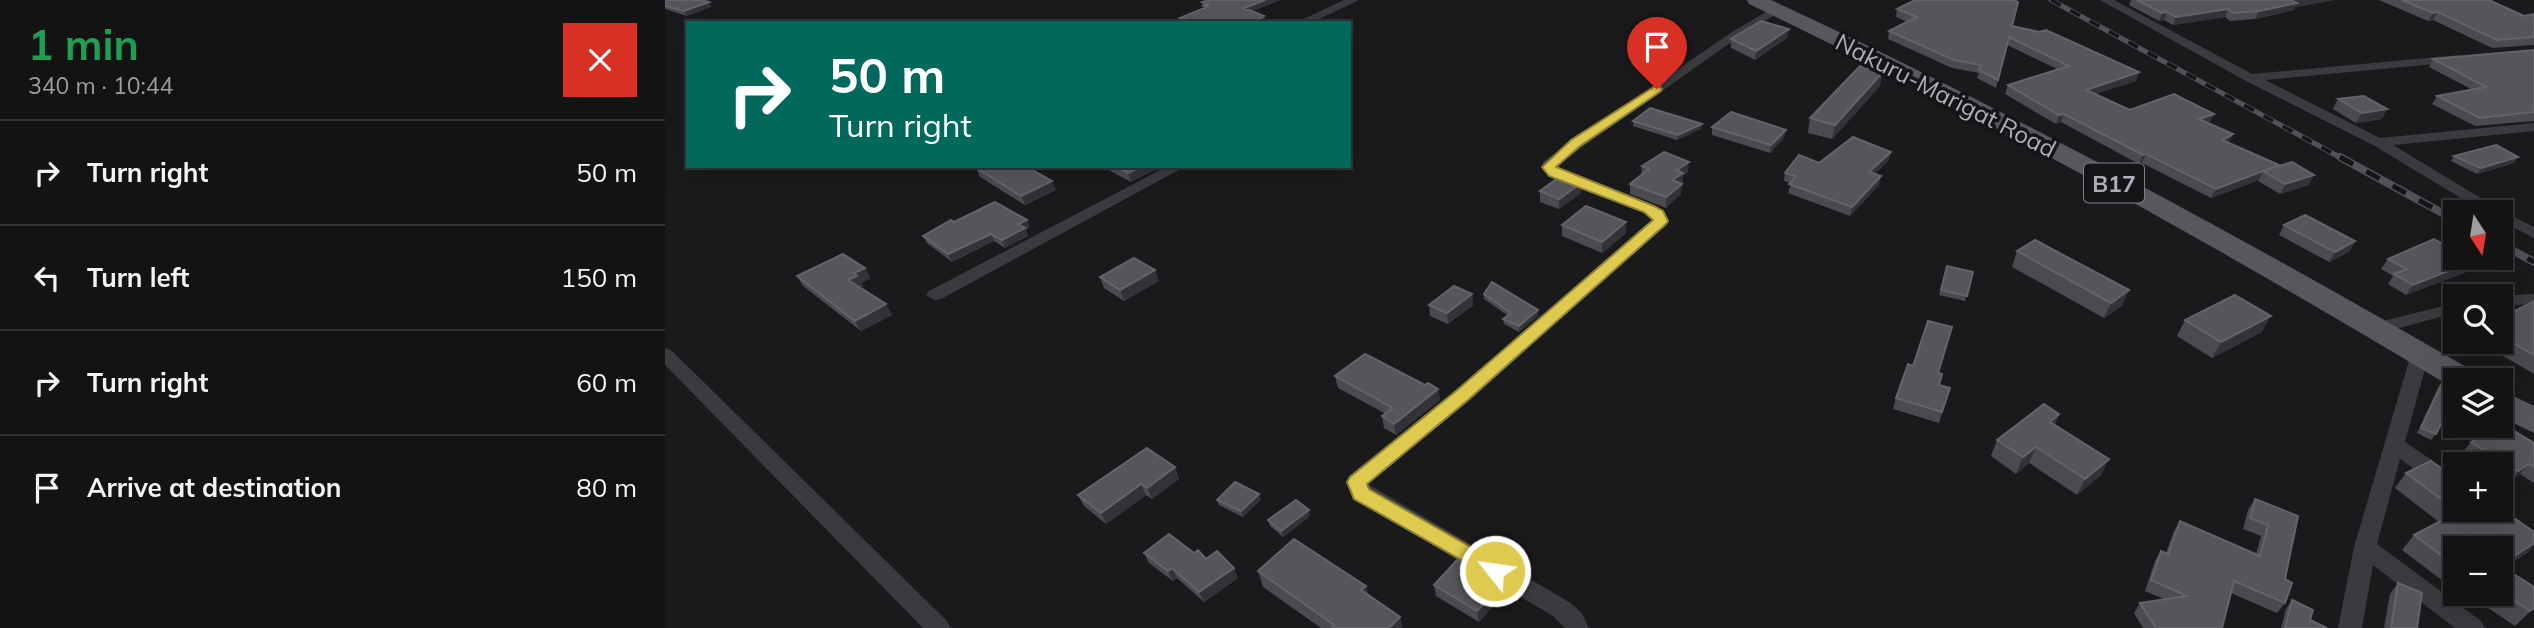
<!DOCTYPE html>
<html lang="en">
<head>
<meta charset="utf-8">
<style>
  body { margin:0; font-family:Mulish,sans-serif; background:#212022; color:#f1f3f6; height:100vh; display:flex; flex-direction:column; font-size:26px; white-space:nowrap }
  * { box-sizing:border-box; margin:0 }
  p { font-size:23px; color:#9d9ea0 }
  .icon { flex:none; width:38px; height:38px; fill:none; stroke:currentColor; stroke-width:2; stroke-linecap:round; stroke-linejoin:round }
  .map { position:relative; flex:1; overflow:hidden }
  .panel { display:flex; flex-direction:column; background:#141314; width:665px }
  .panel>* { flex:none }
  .guide { position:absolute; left:21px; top:21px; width:665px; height:147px; border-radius:0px; box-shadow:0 7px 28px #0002,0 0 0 2px #333234; background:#00695c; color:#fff; overflow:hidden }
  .needle { width:46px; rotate:168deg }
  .controls { position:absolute; left:1778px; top:200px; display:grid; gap:14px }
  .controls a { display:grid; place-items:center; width:70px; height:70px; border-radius:0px; background:#141314; box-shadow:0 7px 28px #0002,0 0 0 2px #333234; font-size:35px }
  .pin { position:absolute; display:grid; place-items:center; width:60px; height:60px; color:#fff; margin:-72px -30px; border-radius:50% 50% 50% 0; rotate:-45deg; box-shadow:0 0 7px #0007 }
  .pin .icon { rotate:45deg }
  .me { position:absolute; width:77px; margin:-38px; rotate:300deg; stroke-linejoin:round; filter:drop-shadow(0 0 5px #0008) }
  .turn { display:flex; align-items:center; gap:24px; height:147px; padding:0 28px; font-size:32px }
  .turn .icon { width:91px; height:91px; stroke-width:2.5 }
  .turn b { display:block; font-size:49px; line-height:60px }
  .round { display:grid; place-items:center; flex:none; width:74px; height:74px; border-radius:0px; background:#212022 }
  .head { display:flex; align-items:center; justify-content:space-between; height:119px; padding:0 28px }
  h1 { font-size:42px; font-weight:700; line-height:52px; color:#1e9e55 }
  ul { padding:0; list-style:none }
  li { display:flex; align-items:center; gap:21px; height:105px; padding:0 28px; border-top:2px solid #333234 }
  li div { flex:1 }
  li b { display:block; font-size:26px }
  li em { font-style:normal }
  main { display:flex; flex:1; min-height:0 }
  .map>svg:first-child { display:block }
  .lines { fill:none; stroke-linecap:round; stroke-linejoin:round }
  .street { fill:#3b3b3f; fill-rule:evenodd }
  .primary { fill:#57575e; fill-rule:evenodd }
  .rail-far1-casing { stroke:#525258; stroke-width:5 }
  .rail-casing { stroke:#525258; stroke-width:8 }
  .rail-far1 { stroke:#151416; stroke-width:3.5; stroke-dasharray:11; stroke-linecap:butt }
  .rail { stroke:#151416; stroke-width:5; stroke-dasharray:15; stroke-linecap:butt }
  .wall { fill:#4b4a50 }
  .shaded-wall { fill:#333236 }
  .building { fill:#56555b; stroke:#64636a; stroke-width:2 }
  .route { fill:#ddca4f; stroke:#908333; stroke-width:2 }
  .labels { text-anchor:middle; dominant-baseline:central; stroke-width:7; stroke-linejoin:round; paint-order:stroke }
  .shield { fill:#151416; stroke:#7f8088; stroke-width:2 }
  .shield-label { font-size:23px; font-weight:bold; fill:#adaeb9 }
  .street-label { font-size:24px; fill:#adaeb9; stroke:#151416 }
</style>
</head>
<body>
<main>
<section class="panel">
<div class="head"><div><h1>1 min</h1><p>340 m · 10:44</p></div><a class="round" style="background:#d93025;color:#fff"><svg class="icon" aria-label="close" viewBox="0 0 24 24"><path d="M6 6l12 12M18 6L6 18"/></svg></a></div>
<ul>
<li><svg class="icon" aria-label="right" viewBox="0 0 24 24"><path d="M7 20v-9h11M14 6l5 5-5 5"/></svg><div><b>Turn right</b></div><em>50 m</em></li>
<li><svg class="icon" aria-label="left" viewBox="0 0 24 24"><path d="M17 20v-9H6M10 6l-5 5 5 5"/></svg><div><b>Turn left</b></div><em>150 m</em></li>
<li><svg class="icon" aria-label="right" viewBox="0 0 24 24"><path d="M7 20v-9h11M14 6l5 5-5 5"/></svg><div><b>Turn right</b></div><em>60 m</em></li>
<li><svg class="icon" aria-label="arrive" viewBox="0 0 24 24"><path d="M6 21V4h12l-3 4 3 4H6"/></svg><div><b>Arrive at destination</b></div><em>80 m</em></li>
</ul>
</section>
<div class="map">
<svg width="1869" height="628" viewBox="0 0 1869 628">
  <rect width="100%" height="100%" fill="#1a191b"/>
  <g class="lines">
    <g class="street">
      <path d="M679 0H694L646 23H630Z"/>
      <path d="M1435 0H1449L1587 74 1795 55V61L1791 62 1600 80 1715 138 1869 123V131L1728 145 1837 211 1869 227V238L1836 221V212H1819L1708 145 1581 81Z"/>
      <path d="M1108 8 1118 10 1075 36 892 165 895 170 989 206 998 211 1004 221 804 401 703 484 904 602 916 612 924 628H900L888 616 689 499 681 482 684 476 790 391 988 220 979 212 884 176 877 164 879 161 1067 32Z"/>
      <path d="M503 166H521L276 299 270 300 261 295 264 291Z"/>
      <path d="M1869 294V304L1836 306 1835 296Z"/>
      <path d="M1790 303V313L1712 334 1703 328 1706 324Z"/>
      <path d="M0 348 6 350 282 621 286 628H258L0 365Z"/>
      <path d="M1755 348 1761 350 1764 354 1740 442 1790 476V495L1783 493 1735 459 1712 544 1816 621 1820 628H1790L1708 565 1697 628H1673L1689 547 1746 354 1749 350Z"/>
    </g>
    <g class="primary">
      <path d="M1082 0H1106C1347 111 1581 240 1810 372L1815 380H1790V389L1788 388C1559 250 1325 119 1084 4Z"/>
      <path d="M1836 390 1869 406V433L1836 417Z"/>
    </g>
    <defs>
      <path id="rail-far1" d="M1386 0 1678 159"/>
      <g id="rail">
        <path d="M1675 157 1790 220"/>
        <path d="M1836 244 1869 262"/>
      </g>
    </defs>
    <use href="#rail-far1" class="rail-far1-casing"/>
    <use href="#rail" class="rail-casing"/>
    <use href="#rail-far1" class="rail-far1"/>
    <use href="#rail" class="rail"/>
  </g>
  <g class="wall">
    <path d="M0 0 44 2 46 7 22 16 0 9Z"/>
    <path d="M615 0 587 11 599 16 600 22 599 23H516L515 18 538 8 537 2Z"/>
    <path d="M1466 0H1670L1630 7 1629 10 1590 19 1565 21 1560 17 1508 25 1499 20 1494 21 1464 5Z"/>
    <path d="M1714 0H1824L1859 16 1869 14V45L1827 48 1768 20 1763 21Z"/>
    <path d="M1232 9 1347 26 1474 72 1471 81 1430 94 1465 110 1549 114 1545 122 1543 123 1564 143 1613 166 1644 185 1615 194 1593 181 1594 180 1546 198 1477 163 1474 164 1396 122 1391 124 1340 94 1343 85 1392 69 1342 45 1331 88 1312 78 1314 73 1287 68 1223 39 1224 31 1243 22 1231 17Z"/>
    <path d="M1122 38 1090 60 1066 48V39Z"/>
    <path d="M1869 50V121L1810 126 1767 104 1772 96 1806 89 1764 67 1768 59Z"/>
    <path d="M1215 86 1167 139 1143 133 1145 118Z"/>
    <path d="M1673 99 1722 109 1717 119 1691 123 1668 109Z"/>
    <path d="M968 121 1037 124 1036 129 1012 140 968 126Z"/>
    <path d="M1047 127 1119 138 1105 153 1047 135Z"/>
    <path d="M1789 156 1849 163 1812 174 1786 161Z"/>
    <path d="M1224 160 1209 174 1214 185 1185 216 1123 193 1126 183 1119 181 1120 173 1154 163Z"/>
    <path d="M441 166H487L489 170 466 182 442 169Z"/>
    <path d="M977 166 1023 172 1018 176V183L1016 184V194L1001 208 965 194V184L976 175Z"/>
    <path d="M311 168 391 190 360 205 315 177Z"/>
    <path d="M916 183V193L894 209 875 202V191Z"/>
    <path d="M289 222 365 227 361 230 363 236 340 248 329 241 287 262 262 243 258 236Z"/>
    <path d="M961 222V233L937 253 897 236V225Z"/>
    <path d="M1619 225 1690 241 1684 252 1664 262 1614 235Z"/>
    <path d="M1352 251 1457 306 1439 318 1347 267Z"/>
    <path d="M1723 259 1801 272 1741 295 1723 284 1728 276 1716 269Z"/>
    <path d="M1282 266 1308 272 1300 301 1274 295Z"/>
    <path d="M132 276 206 278 196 283 198 286 195 288 221 304 227 315 196 331 138 286Z"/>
    <path d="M435 277 494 281 459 301 439 288Z"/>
    <path d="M807 294 808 305 783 324 765 316 764 305Z"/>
    <path d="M819 294 873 310V316L854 332 839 324 838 319 842 315 819 299Z"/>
    <path d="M1869 301V374L1813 341H1836V318Z"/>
    <path d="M1520 320 1597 332 1547 358 1512 336Z"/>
    <path d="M1273 373 1274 385 1285 388 1274 423 1228 409 1231 398Z"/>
    <path d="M670 376 760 385 773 389 775 400 731 435 719 428 717 416 721 414 673 388Z"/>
    <path d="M1778 381 1771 434 1766 440 1752 433 1774 386Z"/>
    <path d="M1394 414 1390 425 1436 475 1412 495 1364 463 1351 474 1326 456 1332 440Z"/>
    <path d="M1806 442 1869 443V483L1855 474 1845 481 1836 475V464H1817L1798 452Z"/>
    <path d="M510 467 514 479 487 499 481 495 441 524 419 506 413 495Z"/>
    <path d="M1741 473 1863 552 1839 568 1869 608 1850 626 1801 593H1836V548H1790V586L1780 580 1778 581 1737 550 1749 535 1774 522 1730 488Z"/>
    <path d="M596 499 578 517 554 505 552 500Z"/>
    <path d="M1590 499 1633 516 1620 579V603L1612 613 1566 593 1557 628H1478L1469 613 1475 603 1499 599 1480 591 1490 561 1496 551 1501 553 1509 531 1515 521 1591 554 1596 536 1578 529 1583 510Z"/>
    <path d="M645 516 618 537 605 526 603 520Z"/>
    <path d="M479 553H529L573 578 539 602 512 578 508 581 484 563Z"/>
    <path d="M593 571 701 586 703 595 735 617 737 628H656L598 587Z"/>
    <path d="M1733 583 1752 628H1719L1725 594Z"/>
    <path d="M769 585H831L835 598 814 622 771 596Z"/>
    <path d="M1627 600 1645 620 1662 628H1616L1621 609Z"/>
  </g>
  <g class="shaded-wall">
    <path d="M600 0H615L581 14 579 8Z"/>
    <path d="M1627 0H1670L1630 7 1629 10 1590 19 1594 11Z"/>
    <path d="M44 2 46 7 22 16 19 11Z"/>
    <path d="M1563 9 1560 17 1508 25 1511 17Z"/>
    <path d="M1502 12 1499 20 1494 21 1497 13Z"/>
    <path d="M1773 12 1768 20 1763 21 1768 13Z"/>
    <path d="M599 16 600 22 599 23H588Z"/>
    <path d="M1124 29 1122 38 1090 60 1091 51Z"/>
    <path d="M1218 72 1215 86 1167 139 1170 125Z"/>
    <path d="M1474 72 1471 81 1418 98 1421 90Z"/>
    <path d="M1722 109 1717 119 1691 123 1697 113Z"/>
    <path d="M1399 114 1396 122 1391 124 1394 115Z"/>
    <path d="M1549 114 1545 122 1531 127 1534 119Z"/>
    <path d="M1037 124 1036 129 1012 140 1013 135Z"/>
    <path d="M1121 130 1119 138 1105 153 1106 145Z"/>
    <path d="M1568 134 1564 143 1557 140Z"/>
    <path d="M1226 152 1224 160 1203 181 1204 172Z"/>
    <path d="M1481 154 1477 163 1474 164 1478 155Z"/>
    <path d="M1853 157 1849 163 1812 174 1816 168Z"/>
    <path d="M1024 162 1023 172 1018 176V183L1007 191V180L1012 170Z"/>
    <path d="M477 166H487L489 170 466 182 463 173Z"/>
    <path d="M1598 171 1594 180 1546 198 1551 189Z"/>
    <path d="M1649 175 1644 185 1615 194 1620 184Z"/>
    <path d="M1216 176 1214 185 1185 216 1187 207Z"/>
    <path d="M387 181 391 190 360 205 356 196Z"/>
    <path d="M916 183V193L894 209V199Z"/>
    <path d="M1017 184 1016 194 1001 208V197Z"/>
    <path d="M362 220 365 227 361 230 363 236 340 248 337 240 353 224Z"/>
    <path d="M961 222V233L937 253V242Z"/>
    <path d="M326 234 329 241 287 262 283 254Z"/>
    <path d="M1690 241 1684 252 1664 262 1670 252Z"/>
    <path d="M1808 261 1801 272 1741 295 1748 285Z"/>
    <path d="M200 268 206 278 196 283 198 286 189 290 183 280 189 273Z"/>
    <path d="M490 270 494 281 459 301 455 290Z"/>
    <path d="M1464 290 1457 306 1439 318 1446 303Z"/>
    <path d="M807 294 808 305 783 324 782 313Z"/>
    <path d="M221 304 227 315 196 331 190 321Z"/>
    <path d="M873 310V316L854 332V326Z"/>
    <path d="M1606 316 1597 332 1547 358 1556 342Z"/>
    <path d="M773 389 775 400 731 435 729 424Z"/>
    <path d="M1394 414 1388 430 1385 422Z"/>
    <path d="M1371 447 1364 463 1351 474 1358 457Z"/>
    <path d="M1444 459 1436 475 1412 495 1420 479Z"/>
    <path d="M1864 464 1855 474 1845 481 1853 471Z"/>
    <path d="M510 467 514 479 487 499 482 488Z"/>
    <path d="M476 484 481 495 441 524 436 513Z"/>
    <path d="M594 494 596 499 578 517 576 511Z"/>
    <path d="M644 510 645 516 618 537 616 531Z"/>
    <path d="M1869 543V546L1863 552 1836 570V565Z"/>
    <path d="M507 568 512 578 508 581 503 571Z"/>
    <path d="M569 568 573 578 539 602 534 592Z"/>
    <path d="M830 575 831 586 824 581Z"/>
    <path d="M701 586 704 602 696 590Z"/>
    <path d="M834 587 835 598 814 622 812 611Z"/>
    <path d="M735 617 737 628H724Z"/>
  </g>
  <g class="building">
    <path d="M0 0H37L44 2 19 11 0 6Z"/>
    <path d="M546 0H600L579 8 599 16 588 23 561 22 559 23H528L515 18 542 7 539 6 543 5 537 2Z"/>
    <path d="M1250 0H1349L1353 2 1347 26 1374 32 1381 30 1474 72 1421 90 1465 110 1509 94 1549 114 1534 119 1568 134 1557 140 1614 165 1551 189 1481 154 1478 155 1399 114 1394 115 1343 85 1404 66 1344 37 1333 80 1314 70 1316 65 1289 60 1224 31 1252 17 1232 9Z"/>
    <path d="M1472 0H1629H1627L1632 3 1594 11 1568 13 1563 9 1511 17 1502 12 1497 13Z"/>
    <path d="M1737 0H1824L1859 16 1869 14V37L1832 40 1773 12 1768 13Z"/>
    <path d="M1096 21 1124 29 1091 51 1066 39Z"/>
    <path d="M1869 50V112L1815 118 1772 96 1821 87 1768 59Z"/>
    <path d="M1195 66 1218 72 1170 125 1145 118Z"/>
    <path d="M1699 96 1722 109 1697 113 1673 99Z"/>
    <path d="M985 108 1037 124 1013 135 968 121Z"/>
    <path d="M1066 112 1121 130 1106 145 1047 127Z"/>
    <path d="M1188 137 1226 152 1204 172 1216 176 1187 207 1124 184 1131 176 1120 173 1134 155 1154 163Z"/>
    <path d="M1831 145 1853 157 1816 168 1789 156Z"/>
    <path d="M999 152 1024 162 1012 170 1018 173 1007 180 1017 184 1001 197 965 184 984 169 977 166Z"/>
    <path d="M1627 162 1649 175 1620 184 1598 171Z"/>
    <path d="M316 166H360L387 181 356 196 311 168Z"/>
    <path d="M450 166H477L463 173Z"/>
    <path d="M897 175 916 183 894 199 875 191Z"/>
    <path d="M330 202 362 220 353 224 360 228 337 240 326 234 283 254 258 236 286 220 289 222Z"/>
    <path d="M921 206 961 222 937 242 897 225Z"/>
    <path d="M1640 215 1690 241 1670 252 1619 225Z"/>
    <path d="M1769 239 1790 251V257H1801L1808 261 1748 285 1729 274 1742 269 1723 259Z"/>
    <path d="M1370 240 1464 290 1446 303 1352 251Z"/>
    <path d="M178 254 200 268 189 273 192 276 183 280 221 304 190 321 132 276Z"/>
    <path d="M469 258 490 270 455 290 435 277Z"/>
    <path d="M1282 266 1308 272 1302 296 1276 290Z"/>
    <path d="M827 282 873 310 854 326 838 319 846 313 819 294Z"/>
    <path d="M789 286 807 294 782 313 764 305Z"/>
    <path d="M1570 295 1606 316 1556 342 1520 320Z"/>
    <path d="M1869 301V355L1836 336V318Z"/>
    <path d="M1263 321 1287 327 1273 373 1277 374 1274 385 1285 388 1277 412 1231 398 1243 364 1248 366Z"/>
    <path d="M700 354 760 385 763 383 773 389 729 424 717 416 728 408 670 376Z"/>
    <path d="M1778 381 1783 382 1776 424 1771 434 1756 428Z"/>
    <path d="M1379 404 1394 414 1385 422 1444 459 1420 479 1371 447 1358 457 1332 440Z"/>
    <path d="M1836 423 1869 443V467L1864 464 1853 471 1806 442 1832 425H1836Z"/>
    <path d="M482 448 510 467 482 488 476 484 436 513 413 495Z"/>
    <path d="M1766 461 1790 478V509H1836L1869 532V543L1836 565V548H1790V566L1749 535 1793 512 1741 473Z"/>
    <path d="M570 482 594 494 576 511 552 500Z"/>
    <path d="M1590 499 1633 516 1620 579 1627 583 1620 603 1569 581 1557 628H1491L1475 603 1522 596 1486 580 1496 551 1503 554 1515 521 1595 556 1603 525 1585 518Z"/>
    <path d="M631 500 644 510 616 531 603 520Z"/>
    <path d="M504 534 529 553 533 550 541 559 552 551 569 568 534 592 507 568 503 571 479 553Z"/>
    <path d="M629 539 701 586 696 590 735 617 724 628H667L669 625 593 571Z"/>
    <path d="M792 560 809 570 814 565 830 575 824 581 834 587 812 611 769 585Z"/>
    <path d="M1836 566 1869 587V608L1865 611 1836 592Z"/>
    <path d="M1733 583 1757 593 1752 628H1726Z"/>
    <path d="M1627 600 1648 610 1645 620 1662 628H1620Z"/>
  </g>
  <path class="route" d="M992 85 997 89 996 91 915 146 891 167 989 206 998 211 1003 221 1001 224 803 400 702 484 704 489 837 565 840 571 837 577 830 579 689 499 682 482 685 477 791 391 988 220 979 212 884 176 877 167 906 140Z"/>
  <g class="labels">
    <rect class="shield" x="1419" y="163.5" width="60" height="39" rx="5"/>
    <g class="shield-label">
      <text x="1449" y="183">B17</text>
    </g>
    <g class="street-label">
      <text transform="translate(1281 95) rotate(27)">Nakuru-Marigat Road</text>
    </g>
  </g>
</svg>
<div class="controls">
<a><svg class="needle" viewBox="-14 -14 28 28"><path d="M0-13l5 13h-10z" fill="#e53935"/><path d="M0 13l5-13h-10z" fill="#9d9ea0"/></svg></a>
<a><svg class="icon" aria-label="search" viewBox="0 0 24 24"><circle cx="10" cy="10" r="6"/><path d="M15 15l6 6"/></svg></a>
<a><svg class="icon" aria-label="layers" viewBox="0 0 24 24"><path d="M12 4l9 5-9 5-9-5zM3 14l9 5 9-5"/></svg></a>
<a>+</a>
<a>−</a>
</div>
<div class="pin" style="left:992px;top:89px;background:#d93025"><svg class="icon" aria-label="arrive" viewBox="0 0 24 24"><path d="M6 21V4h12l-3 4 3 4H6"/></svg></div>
<svg class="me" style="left:830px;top:571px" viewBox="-20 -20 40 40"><circle r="17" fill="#ddca4f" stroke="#fff" stroke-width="3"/><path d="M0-11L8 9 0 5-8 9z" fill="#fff"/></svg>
<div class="guide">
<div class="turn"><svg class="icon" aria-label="right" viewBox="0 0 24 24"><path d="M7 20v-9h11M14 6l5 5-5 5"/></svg><div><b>50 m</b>Turn right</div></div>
</div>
</div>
</main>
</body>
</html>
